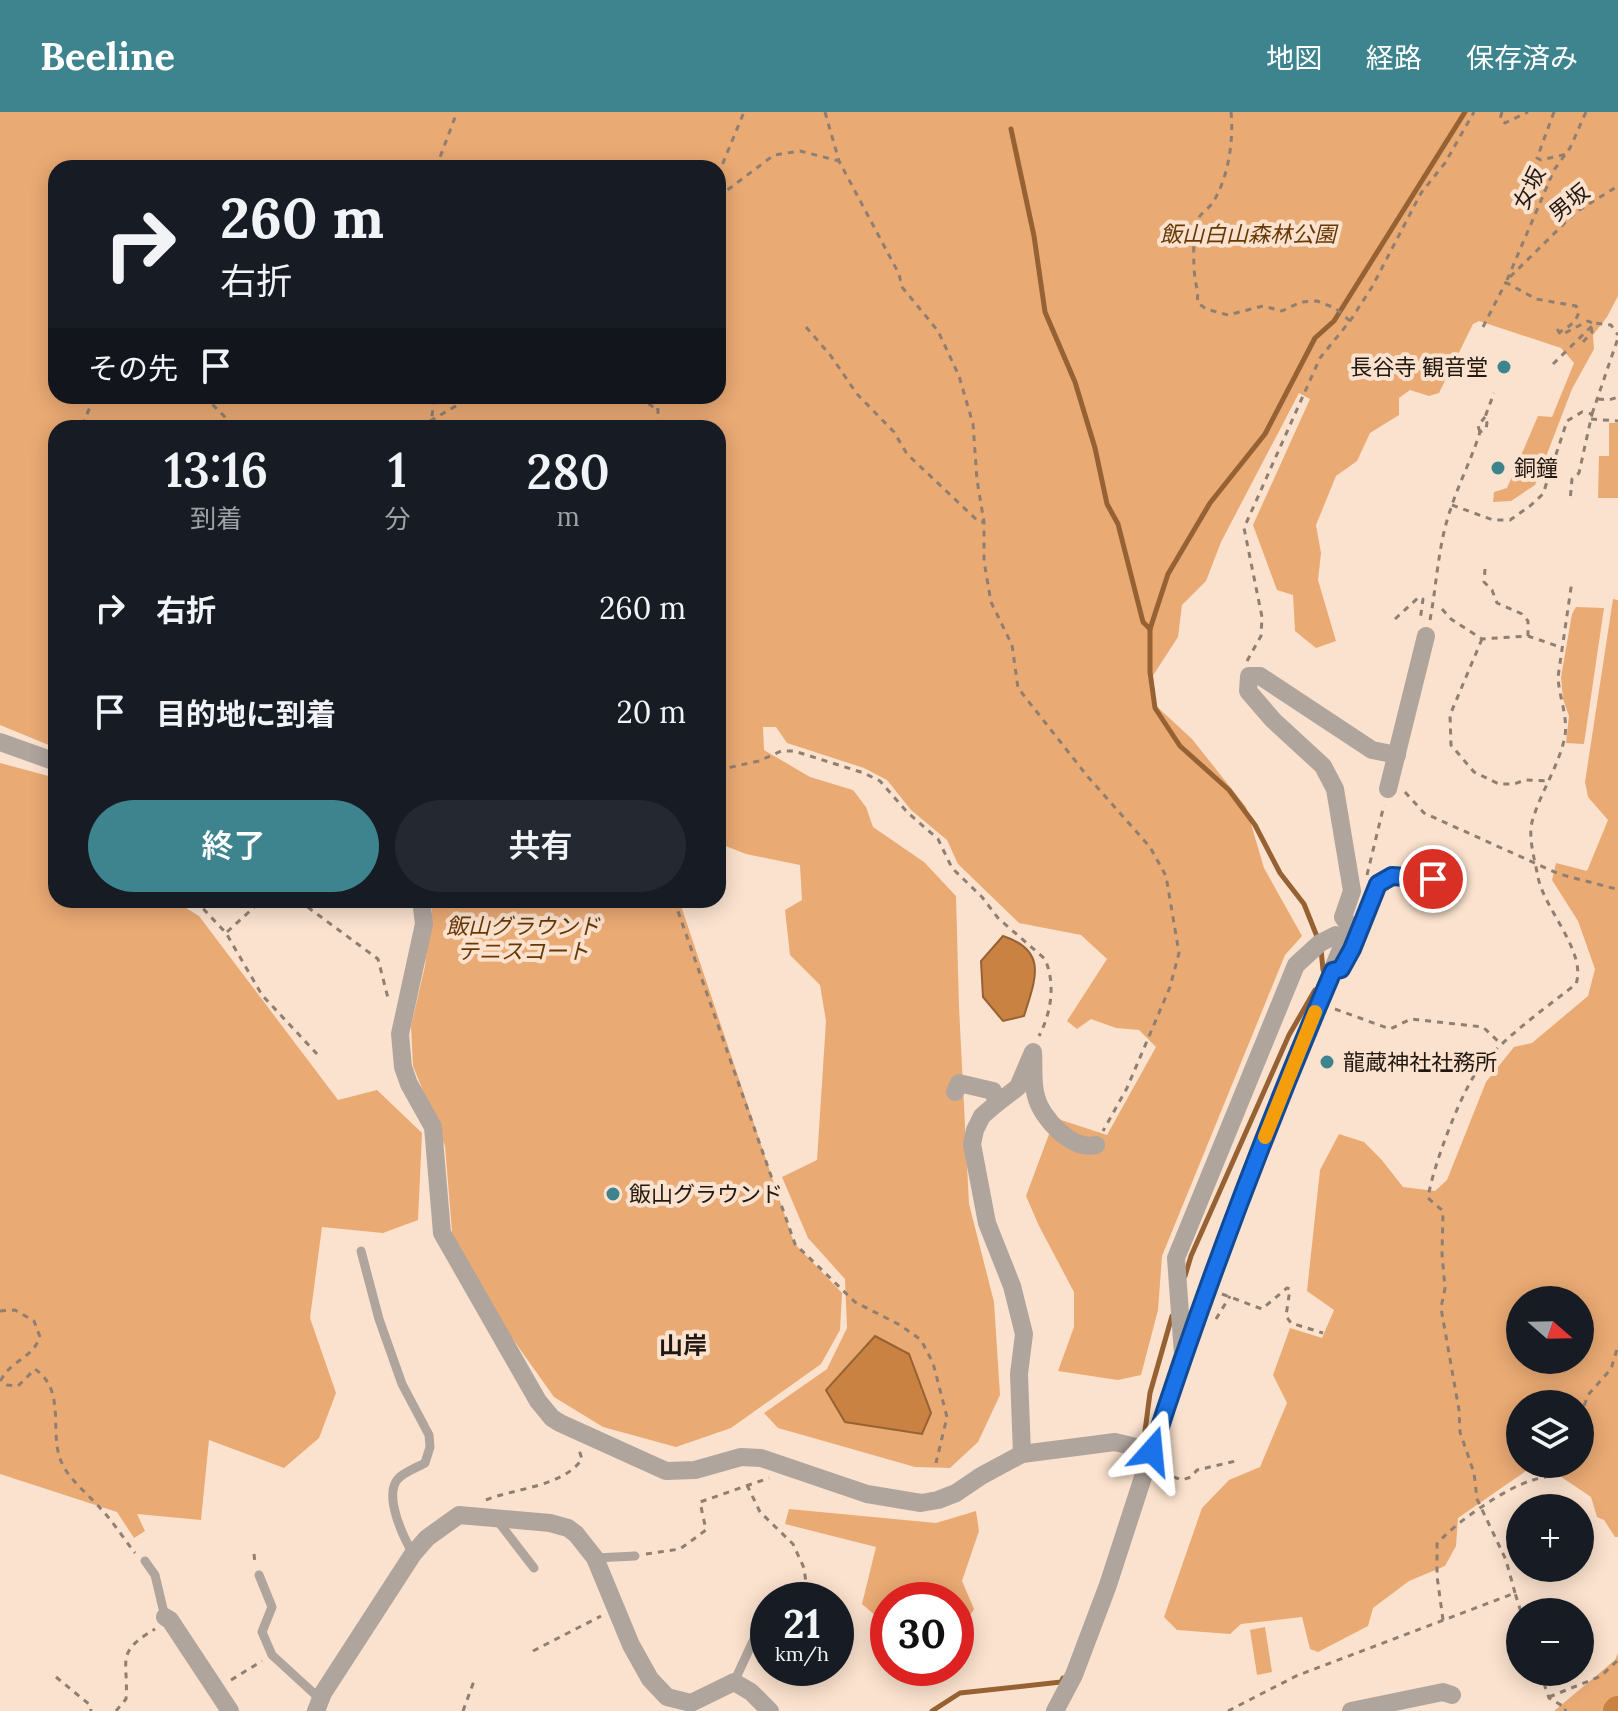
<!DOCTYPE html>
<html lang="ja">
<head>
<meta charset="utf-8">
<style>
  body { margin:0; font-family:Lora,"Noto Sans JP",serif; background:#242831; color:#f1f3f6; height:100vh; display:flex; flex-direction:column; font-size:30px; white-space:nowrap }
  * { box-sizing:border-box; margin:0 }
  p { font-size:26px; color:#9ea1a6 }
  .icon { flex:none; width:44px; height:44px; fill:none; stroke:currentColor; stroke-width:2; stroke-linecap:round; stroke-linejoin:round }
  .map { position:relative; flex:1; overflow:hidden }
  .details { position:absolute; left:48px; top:308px; width:678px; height:488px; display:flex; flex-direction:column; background:#171b24; border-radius:24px; box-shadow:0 4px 20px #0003 }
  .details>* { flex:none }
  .banner { position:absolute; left:48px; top:48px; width:678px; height:244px; border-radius:24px; box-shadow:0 4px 20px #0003; background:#171b24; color:#f1f3f6; overflow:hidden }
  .needle { width:52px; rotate:110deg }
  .buttons { position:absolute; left:1506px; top:1174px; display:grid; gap:16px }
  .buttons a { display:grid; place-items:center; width:88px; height:88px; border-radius:50%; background:#171b24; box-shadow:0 4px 20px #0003; font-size:40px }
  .speed { position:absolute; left:750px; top:1470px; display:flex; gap:16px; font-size:40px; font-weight:700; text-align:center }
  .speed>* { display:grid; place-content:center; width:104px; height:104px; border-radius:50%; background:#171b24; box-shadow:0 4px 20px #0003; line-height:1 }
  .speed small { font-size:20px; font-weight:400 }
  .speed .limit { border:12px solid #d22; background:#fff; color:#111 }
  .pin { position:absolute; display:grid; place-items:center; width:68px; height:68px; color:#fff; margin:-34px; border:4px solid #fff; border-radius:50%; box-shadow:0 2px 8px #0007 }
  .me { position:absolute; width:88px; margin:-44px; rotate:18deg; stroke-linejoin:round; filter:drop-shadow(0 0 6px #0008) }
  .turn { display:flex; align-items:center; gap:28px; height:168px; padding:0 40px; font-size:36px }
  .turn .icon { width:104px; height:104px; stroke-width:2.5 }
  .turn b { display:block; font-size:56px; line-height:68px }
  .then { display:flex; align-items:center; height:76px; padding:0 40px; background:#0003; gap:16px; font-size:30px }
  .eta { display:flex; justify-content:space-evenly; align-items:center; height:136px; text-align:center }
  .eta b { font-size:48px; font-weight:600; line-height:56px }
  .primary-button { display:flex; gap:16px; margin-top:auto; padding:16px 40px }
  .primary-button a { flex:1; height:92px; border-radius:48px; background:#3e848f; color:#fff; font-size:32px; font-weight:600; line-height:92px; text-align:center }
  .primary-button a+a { background:#242831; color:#f1f3f6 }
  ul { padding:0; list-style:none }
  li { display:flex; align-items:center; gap:24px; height:104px; padding:0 40px }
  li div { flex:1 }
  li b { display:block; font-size:30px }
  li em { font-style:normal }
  header { display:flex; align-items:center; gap:48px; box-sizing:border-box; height:112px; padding:0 40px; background:#3e848f; color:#fff }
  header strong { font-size:38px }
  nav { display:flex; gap:44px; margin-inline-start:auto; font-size:28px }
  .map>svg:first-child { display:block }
  .green { fill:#eaaa74; fill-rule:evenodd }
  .water { fill:#ca8242; stroke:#976233; stroke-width:2 }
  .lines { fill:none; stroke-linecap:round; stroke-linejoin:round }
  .stream { stroke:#976233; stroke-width:5 }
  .river { stroke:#ca8242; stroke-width:28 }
  .path { stroke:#907f71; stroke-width:3; stroke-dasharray:6 6; stroke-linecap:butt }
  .service { stroke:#b0a59d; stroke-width:9 }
  .minor { stroke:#b0a59d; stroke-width:18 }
  .route-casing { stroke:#114b97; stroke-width:20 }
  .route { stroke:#1a73e8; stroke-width:14 }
  .slow { stroke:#f59e0b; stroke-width:14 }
  .poi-dot { fill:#3e848f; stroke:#fbe2ce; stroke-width:3 }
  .labels { text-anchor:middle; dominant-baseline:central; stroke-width:8; stroke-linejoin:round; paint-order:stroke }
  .street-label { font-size:22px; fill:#211811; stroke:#fbe2ce }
  .park-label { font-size:22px; font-style:italic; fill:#673804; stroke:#fbe2ce }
  .poi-label { font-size:22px; fill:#211811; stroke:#fbe2ce; text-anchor:start }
  .neighbourhood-label { font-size:24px; font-weight:bold; fill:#211811; stroke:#fbe2ce }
</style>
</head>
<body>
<header>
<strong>Beeline</strong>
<nav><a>地図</a><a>経路</a><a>保存済み</a></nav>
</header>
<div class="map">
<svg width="1618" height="1599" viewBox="0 0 1618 1599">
  <rect width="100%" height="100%" fill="#fbe2ce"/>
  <g class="green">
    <path d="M0 0H1618V184L1607 205 1593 223 1594 237 1572 277 1535 373 1511 389 1493 390 1494 380 1507 376 1538 304 1552 305 1574 251 1561 236 1479 209 1473 212 1439 281 1429 284 1410 278 1399 286V303L1370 321 1357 349 1336 364 1316 413 1321 441 1318 468 1336 529 1316 536 1295 519 1293 483 1277 478 1253 413 1310 287 1299 281 1221 430 1206 469 1182 493 1178 525 1152 565V590L1192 627 1246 695 1264 756 1302 824 1285 843 1162 1144 1158 1198 1141 1263 1118 1268 1058 1259 1074 1215V1180L1039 1114 1026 1084 1055 1006 1107 1023 1156 935 1139 918 1116 916 1091 907 1077 917 1067 909 1107 847 1081 823 1019 811 958 752 947 728 911 698 887 668 864 656 787 631 776 615H763L764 638 810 665 853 678 866 695 873 715 924 750 956 784 959 895 969 1092 994 1190 1000 1283 978 1330 950 1356 915 1355 778 1316 764 1301 827 1257 847 1216 845 1167 808 1126 782 1065 817 1048 826 909 820 873 790 843 785 798 802 788 800 753 746 742 718 731V316H56V636L0 613ZM56 56H718V284H56Z"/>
    <path d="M1609 311H1618V386H1598L1599 344H1609Z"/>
    <path d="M1613 487 1618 488V1425H1615L1604 1408 1597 1405 1591 1385 1542 1352H1580V1292H1520V1352H1536L1458 1406 1456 1434 1445 1454 1409 1469 1373 1496 1368 1514 1318 1540 1310 1537 1302 1505 1241 1512 1230 1522 1177 1518 1164 1505 1202 1396 1229 1368 1260 1355 1287 1291 1273 1263 1290 1216 1322 1226 1334 1198 1307 1179 1320 1058 1339 1022 1364 1030 1381 1047 1403 1075 1435 1079 1447 1068 1486 970 1514 935 1532 931 1588 884 1595 857 1578 809 1552 768 1556 751 1587 759 1608 708 1588 685 1585 670ZM1520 1188H1580V1248H1520Z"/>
    <path d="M1576 495 1604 496 1584 632 1566 631 1569 604 1563 587 1561 565 1572 502Z"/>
    <path d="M0 651 56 666V788H173L199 804 338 988 377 978 422 1021 418 1108 383 1121 322 1115 310 1206 336 1281 319 1326 284 1356 209 1328 201 1408 137 1402 145 1419 134 1426 117 1400 0 1362Z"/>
    <path d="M430 788H679L794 1131 842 1181 840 1218 821 1252 731 1316 676 1335 603 1315 554 1285 512 1226 453 1132 445 1034 413 954 411 914 425 854 432 799Z"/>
    <path d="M789 1397 936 1411 976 1399 979 1419 962 1469 974 1497 956 1527V1488H888V1520L884 1511 862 1492 876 1435 785 1412Z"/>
    <path d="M1265 1515 1272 1560 1257 1563 1250 1518Z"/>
    <path d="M1618 1541V1590L1607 1599H1554L1615 1548Z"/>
  </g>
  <g class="water">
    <path d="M1003 824C1049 839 1035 868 1024 904L1003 909 983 885 981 849Z"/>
    <path d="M875 1224 909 1242 931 1301 922 1322 845 1310 826 1278Z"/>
  </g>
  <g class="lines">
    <g class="stream">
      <path d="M1011 17 1034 124 1045 200 1075 270 1095 336 1107 392 1118 412 1143 510 1150 517"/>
      <path d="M1318 827 1304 792 1280 761 1255 713 1229 678 1180 634 1155 596 1150 560V517L1168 462 1210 391 1265 322 1315 226 1334 209 1465 0"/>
      <path d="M1321 837 1323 858"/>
      <path d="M1185 1164 1191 1144 1289 923 1315 878"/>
      <path d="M1143 1334 1150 1281 1172 1204"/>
      <path d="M932 1599 960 1581 1061 1570 1063 1566"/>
    </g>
    <path class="river" d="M1617 1599 1618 1598"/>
    <g class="path">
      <path d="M825 0 839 49 899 162 902 175 938 219 959 264 973 312 977 368 984 410V449L991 490 1012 533 1018 576 1088 665 1150 735 1166 764 1179 841 1170 875 1127 976 1103 1019"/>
      <path d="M1231 0C1234 28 1228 67 1213 90 1209 97 1200 101 1197 109 1193 120 1193 153 1195 166 1196 175 1199 180 1197 190L1206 197 1228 203 1263 194 1282 199 1301 190 1317 189 1335 196 1350 209"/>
      <path d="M1502 0 1500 7 1505 11 1528 0"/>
      <path d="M1554 0 1537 46 1541 48 1567 42"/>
      <path d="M436 56 457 0"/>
      <path d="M718 63 744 0"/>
      <path d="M718 85 774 43 800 39 839 49"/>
      <path d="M1510 165 1576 100 1618 74"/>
      <path d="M1507 168 1554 58 1570 36 1586 0"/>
      <path d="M1505 170 1536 187 1576 194 1579 200C1575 212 1568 215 1558 221"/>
      <path d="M806 215 831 244 857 282 894 320 907 342 979 410H984"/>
      <path d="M1483 215 1506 170"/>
      <path d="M1557 217 1561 223 1588 209 1594 212"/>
      <path d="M1583 230 1592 220 1591 214"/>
      <path d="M1553 252 1595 211 1611 213 1618 223"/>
      <path d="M204 284 227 307V316"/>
      <path d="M639 284 657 298"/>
      <path d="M657 284 659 316"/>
      <path d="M1598 287 1609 288 1618 285"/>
      <path d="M1592 302 1618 226"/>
      <path d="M1591 307 1618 309"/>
      <path d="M430 309 473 284"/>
      <path d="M82 313 95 284"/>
      <path d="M430 316 435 284"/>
      <path d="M1480 320 1478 314 1485 305"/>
      <path d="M1452 393 1493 408H1510L1530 394 1543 382 1567 309 1582 300 1592 302 1579 361 1572 367 1570 389"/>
      <path d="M1485 457 1484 470 1492 478 1497 491 1522 502 1528 509V524"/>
      <path d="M1442 497 1451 507 1482 527 1528 524 1563 536"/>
      <path d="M1395 507 1419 485 1423 487 1420 509"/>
      <path d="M1430 508C1437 471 1438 432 1451 396 1459 371 1472 346 1480 320L1486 317 1487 311 1485 305 1494 281"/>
      <path d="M1482 527 1450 603 1451 633 1474 660 1499 672H1514L1525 668 1548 669"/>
      <path d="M1247 549 1261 524 1262 505 1244 416 1320 246 1350 209 1372 175 1421 81 1445 51 1474 0"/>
      <path d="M718 658 759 649 781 639H794L864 661 880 669 907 700 938 727 952 756 982 785 998 806 1045 847C1056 873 1051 901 1039 924"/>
      <path d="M1405 680 1424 701 1559 762 1616 777"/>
      <path d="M1367 763 1384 693"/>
      <path d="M195 788 226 821 262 883 317 942"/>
      <path d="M298 788 378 847 389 890"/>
      <path d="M674 788 795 1132 855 1190 900 1213 921 1228 933 1251 947 1305 936 1351"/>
      <path d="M227 820 262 788"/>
      <path d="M1335 897 1390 917 1411 907 1483 915 1501 932"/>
      <path d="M1222 1182 1262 1197 1287 1176 1290 1177 1286 1204 1291 1211 1323 1221"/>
      <path d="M0 1199 15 1198 34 1209 40 1225C31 1248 12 1247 1 1268L7 1273 18 1274 35 1257C69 1281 46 1325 64 1355 72 1370 90 1384 101 1397 114 1411 124 1427 135 1441"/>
      <path d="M1216 1207 1230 1184"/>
      <path d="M1580 1305 1588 1283 1611 1257 1618 1234"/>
      <path d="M1162 1361 1182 1368 1191 1365 1197 1358 1240 1348"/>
      <path d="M747 1373 760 1400 793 1432 804 1456 807 1478"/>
      <path d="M486 1388C515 1376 563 1375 582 1347L579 1338"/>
      <path d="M254 1442 255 1452"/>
      <path d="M646 1442 680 1437 706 1418 700 1390 769 1366"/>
      <path d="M1515 1481 1506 1448 1477 1387 1474 1361 1460 1320 1459 1298 1441 1196 1445 1176 1442 1142 1443 1099 1428 1086C1432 1057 1462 976 1481 954 1508 922 1543 898 1576 872 1587 840 1544 797 1538 765 1535 749 1528 726 1532 710 1540 681 1559 654 1565 624 1568 604 1559 585 1558 565L1572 469"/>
      <path d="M1443 1508 1437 1464V1432C1453 1412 1506 1376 1530 1369 1538 1366 1547 1365 1555 1363L1564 1352"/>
      <path d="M533 1539 601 1504"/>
      <path d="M1540 1560 1549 1586 1566 1596 1565 1599"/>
      <path d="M56 1565 90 1593 91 1599"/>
      <path d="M231 1568 262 1549"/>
      <path d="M1549 1585 1601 1564 1618 1548"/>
      <path d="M116 1599 126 1587C129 1548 114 1541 155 1517"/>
      <path d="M463 1599 474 1569"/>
      <path d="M1228 1599 1296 1564 1515 1481 1521 1500"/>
    </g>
    <g class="service">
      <path d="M1341 855 1352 837 1378 772 1392 764 1433 767"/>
      <path d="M361 1139 379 1207 402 1272 429 1323 430 1335 425 1351C416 1356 402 1361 397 1368 384 1386 404 1426 413 1442"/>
      <path d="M497 1408 534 1456"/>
      <path d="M595 1446 635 1444"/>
      <path d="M145 1449 155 1463 165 1505"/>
      <path d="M259 1463 272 1495 262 1520 272 1543 320 1587"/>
      <path d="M794 1488 799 1487"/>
      <path d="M734 1570 768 1497"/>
    </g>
    <g class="minor">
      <path d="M0 630 56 650"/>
      <path d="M1388 677 1426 524"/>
      <path d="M421 788 424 812 400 922 403 955 409 972 433 1015 442 1121 538 1289 552 1306 560 1311 666 1359 695 1358 741 1345 761 1346 867 1382 921 1391 938 1388 956 1381 981 1364 1022 1342 1115 1330 1152 1339"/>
      <path d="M955 980 959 971 993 979 997 991 982 1004 975 1018 972 1032 987 1111 1012 1174 1024 1222 1019 1262 1022 1342"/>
      <path d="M996 992 1018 975 1033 940C1034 954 1032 971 1036 984 1041 1006 1072 1039 1096 1033"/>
      <path d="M1183 1242 1274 1001 1350 815 1343 805 1352 779 1335 677 1323 654 1273 608 1248 579 1249 564H1260L1372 638 1397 643"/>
      <path d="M165 1505 170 1508 230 1599"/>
      <path d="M316 1599 323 1581 413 1442 427 1426 459 1403 550 1411 568 1416 576 1422 595 1446 631 1533 650 1567 667 1585 691 1591 734 1570 751 1580 770 1599"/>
      <path d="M1055 1599 1074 1563 1108 1473 1183 1242 1176 1146 1296 853 1320 831 1336 823 1345 829"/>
      <path d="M1351 1599 1443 1580 1452 1583"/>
    </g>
  </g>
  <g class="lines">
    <defs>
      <path id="route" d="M1152 1339C1205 1176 1266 1016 1333 859L1341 857 1352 837 1378 772 1392 764 1433 767"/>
    </defs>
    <use href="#route" class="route-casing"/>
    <use href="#route" class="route"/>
    <path class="slow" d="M1265 1025 1315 900"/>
  </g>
  <g class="poi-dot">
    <circle cx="1504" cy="255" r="8"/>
    <circle cx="1498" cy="356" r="8"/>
    <circle cx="1327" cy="950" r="8"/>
    <circle cx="613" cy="1082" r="8"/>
  </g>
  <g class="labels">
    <g class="street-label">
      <text transform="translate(1529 76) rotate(-64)">女坂</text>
      <text transform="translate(1569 90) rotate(-39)">男坂</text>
    </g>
    <g class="park-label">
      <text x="1248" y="122">飯山白山森林公園</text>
      <text x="523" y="814">飯山グラウンド<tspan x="523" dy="25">テニスコート</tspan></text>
    </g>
    <g class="poi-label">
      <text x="1488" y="255" text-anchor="end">長谷寺 観音堂</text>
      <text x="1514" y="356">銅鐘</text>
      <text x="1343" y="950">龍蔵神社社務所</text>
      <text x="629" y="1082">飯山グラウンド</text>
    </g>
    <g class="neighbourhood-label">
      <text x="683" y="1233">山岸</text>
    </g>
  </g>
</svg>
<div class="buttons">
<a><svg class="needle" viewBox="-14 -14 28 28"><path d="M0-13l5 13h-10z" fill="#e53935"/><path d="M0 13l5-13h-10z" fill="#9ea1a6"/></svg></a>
<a><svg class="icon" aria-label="layers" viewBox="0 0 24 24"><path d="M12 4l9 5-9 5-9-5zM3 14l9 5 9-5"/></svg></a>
<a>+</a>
<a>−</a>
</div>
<div class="speed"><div>21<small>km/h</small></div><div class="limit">30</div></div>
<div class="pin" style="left:1433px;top:767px;background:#d93025"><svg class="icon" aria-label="arrive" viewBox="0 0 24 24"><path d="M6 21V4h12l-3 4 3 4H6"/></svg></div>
<svg class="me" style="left:1152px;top:1339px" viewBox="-20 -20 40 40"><path d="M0-17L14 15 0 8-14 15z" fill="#1a73e8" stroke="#fff" stroke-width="4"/></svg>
<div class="banner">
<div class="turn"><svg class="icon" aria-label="right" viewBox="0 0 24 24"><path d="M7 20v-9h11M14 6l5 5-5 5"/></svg><div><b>260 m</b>右折</div></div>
<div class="then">その先<svg class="icon" aria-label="arrive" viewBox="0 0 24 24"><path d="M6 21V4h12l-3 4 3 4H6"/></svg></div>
</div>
<section class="details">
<div class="eta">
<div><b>13:16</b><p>到着</p></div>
<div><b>1</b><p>分</p></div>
<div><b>280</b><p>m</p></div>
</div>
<ul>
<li><svg class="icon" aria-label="right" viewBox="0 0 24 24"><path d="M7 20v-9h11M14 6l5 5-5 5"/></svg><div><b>右折</b></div><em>260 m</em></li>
<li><svg class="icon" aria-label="arrive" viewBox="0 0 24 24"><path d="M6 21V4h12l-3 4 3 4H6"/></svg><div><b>目的地に到着</b></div><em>20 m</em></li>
</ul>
<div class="primary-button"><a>終了</a><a>共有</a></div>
</section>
</div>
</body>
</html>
